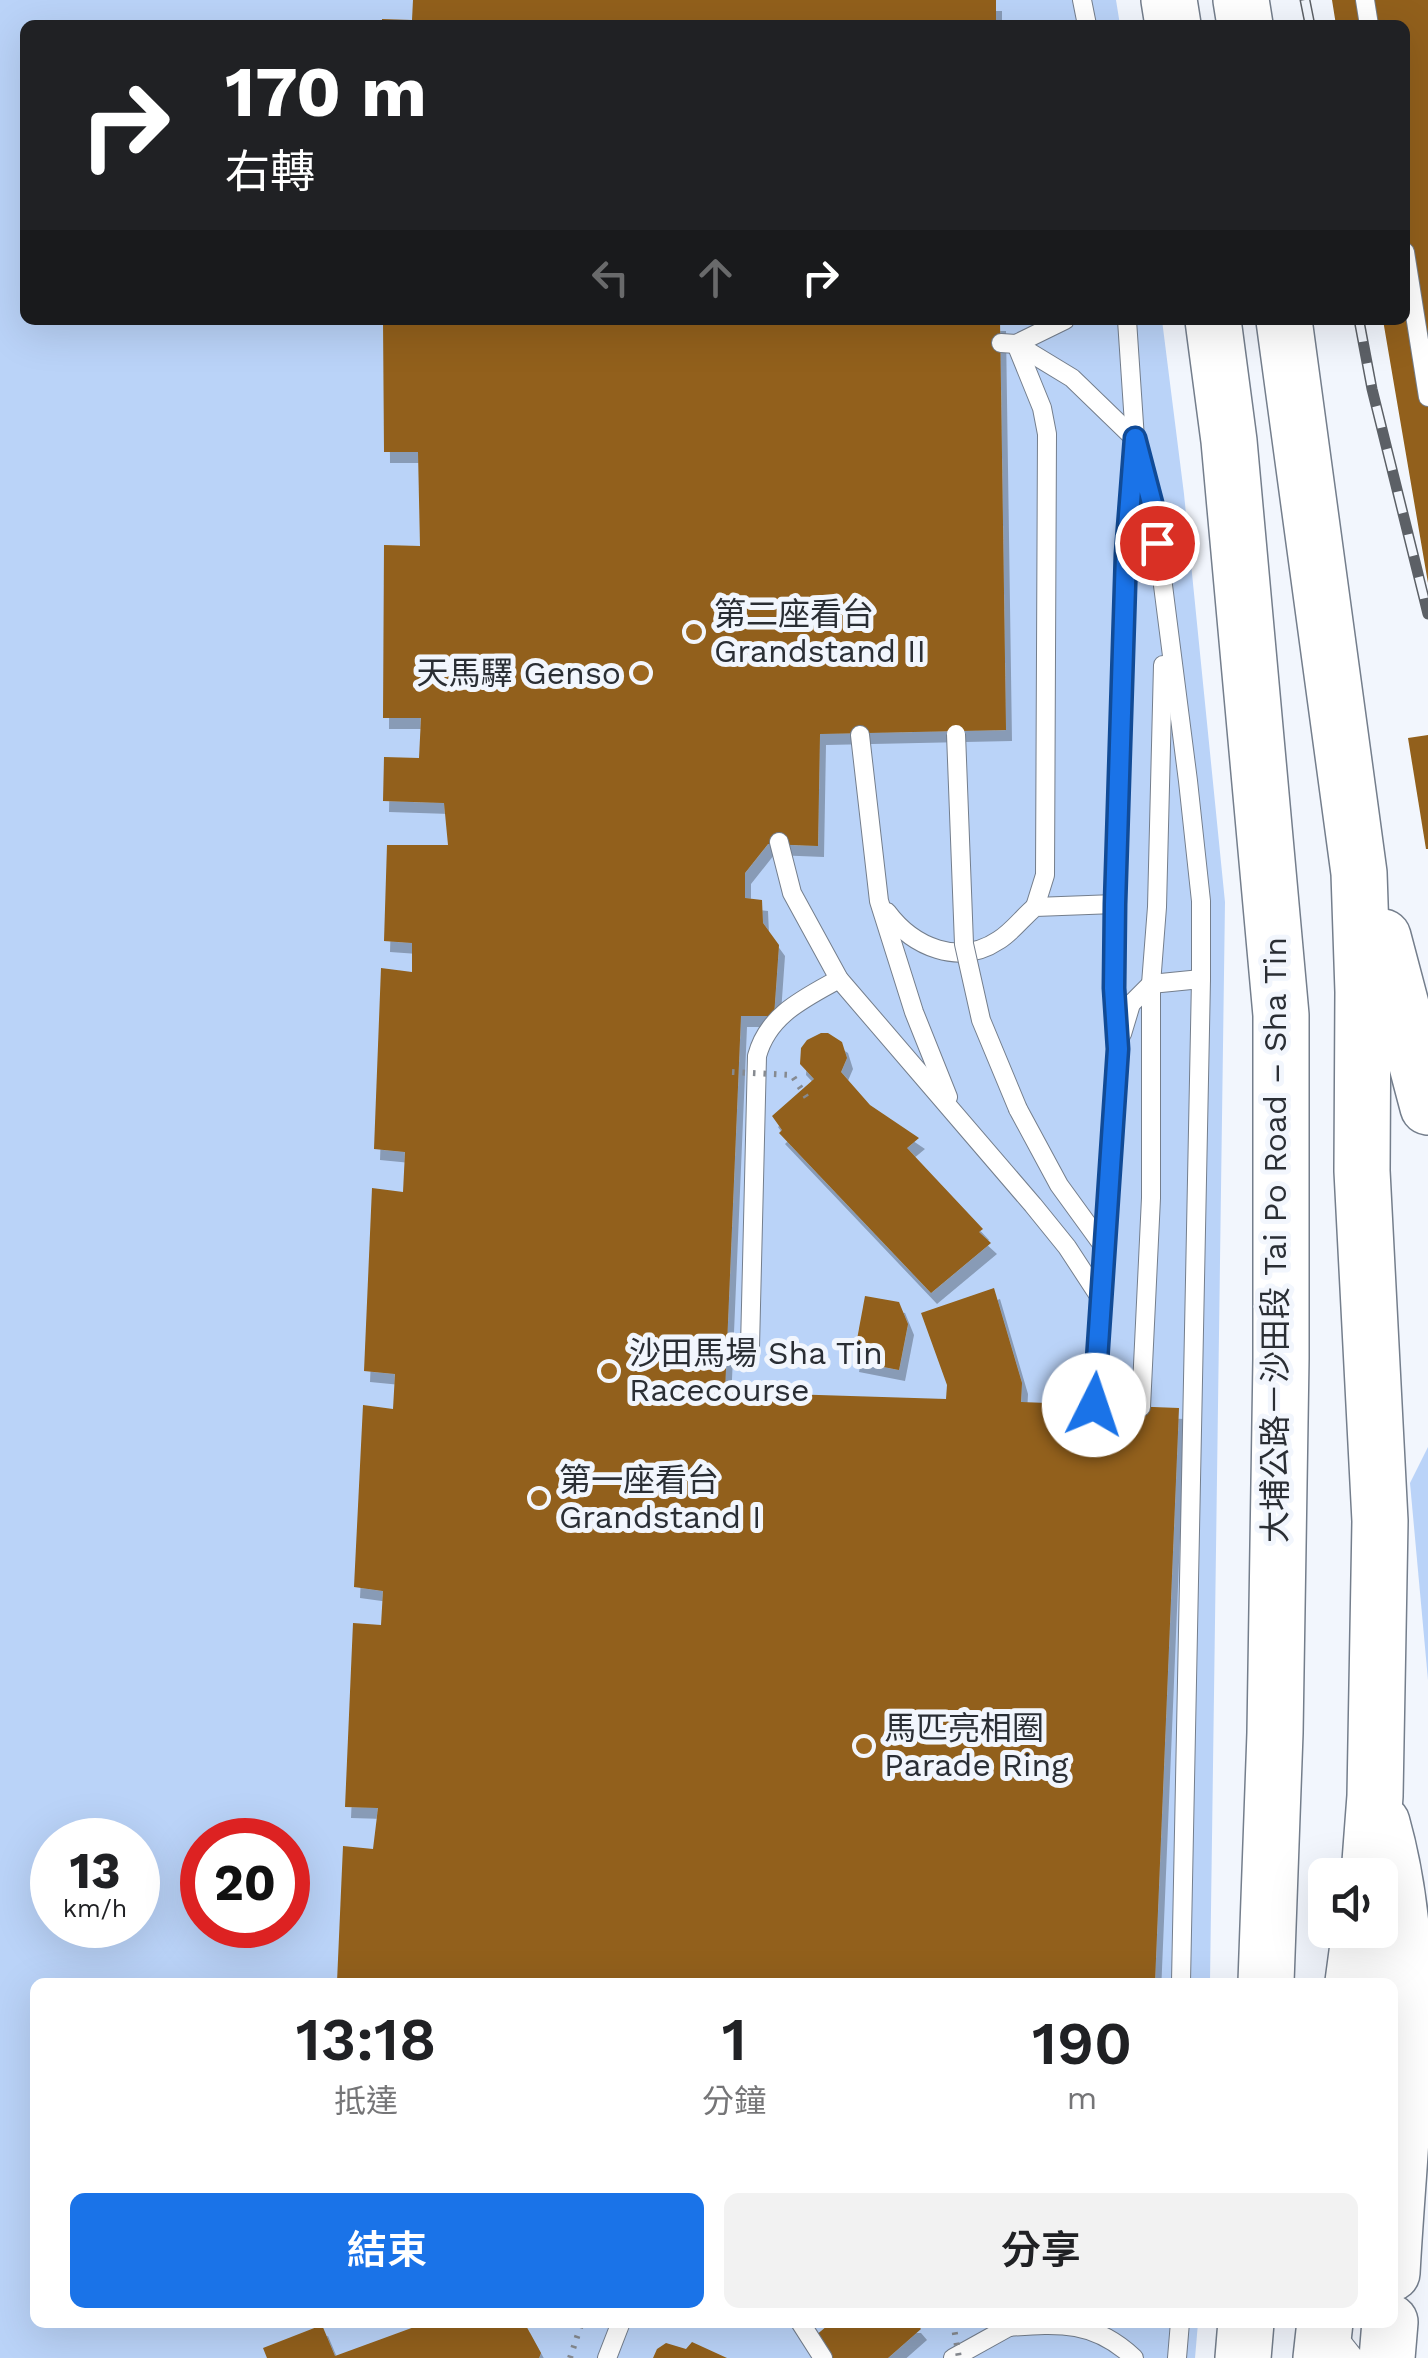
<!DOCTYPE html>
<html lang="zh-TW">
<head>
<meta charset="utf-8">
<style>
  body { margin:0; font-family:"Work Sans","Noto Sans TC",sans-serif; background:#f2f2f2; color:#202124; height:100vh; display:flex; flex-direction:column; font-size:38px; white-space:nowrap }
  * { box-sizing:border-box; margin:0 }
  p { font-size:32px; color:#757577 }
  .icon { flex:none; width:55px; height:55px; fill:none; stroke:currentColor; stroke-width:2; stroke-linecap:round; stroke-linejoin:round }
  .map { position:relative; flex:1; overflow:hidden }
  .sheet { position:absolute; left:30px; top:1978px; width:1368px; height:350px; display:flex; flex-direction:column; background:#fff; border-radius:15px; box-shadow:0 10px 40px #0002 }
  .sheet>* { flex:none }
  .guide { position:absolute; left:20px; top:20px; width:1390px; height:305px; border-radius:15px; box-shadow:0 10px 40px #0002; background:#202124; color:#fff; overflow:hidden }
  .controls { position:absolute; left:1308px; top:1858px; display:grid; gap:20px }
  .controls a { display:grid; place-items:center; width:90px; height:90px; border-radius:15px; background:#fff; box-shadow:0 10px 40px #0002; font-size:50px }
  .speed { position:absolute; left:30px; top:1818px; display:flex; gap:20px; font-size:50px; font-weight:700; text-align:center }
  .speed>* { display:grid; place-content:center; width:130px; height:130px; border-radius:50%; background:#fff; box-shadow:0 10px 40px #0002; line-height:1 }
  .speed small { font-size:25px; font-weight:400 }
  .speed .limit { border:15px solid #d22; background:#fff; color:#111 }
  .pin { position:absolute; display:grid; place-items:center; width:85px; height:85px; color:#fff; margin:-42px; border:5px solid #fff; border-radius:50%; box-shadow:0 2px 10px #0007 }
  .me { position:absolute; width:110px; margin:-55px; rotate:4deg; stroke-linejoin:round; filter:drop-shadow(0 0 8px #0008) }
  .turn { display:flex; align-items:center; gap:35px; height:210px; padding:0 40px; font-size:45px }
  .turn .icon { width:130px; height:130px; stroke-width:2.5 }
  .turn b { display:block; font-size:70px; line-height:85px }
  .lanes { display:flex; align-items:center; height:95px; padding:0 40px; background:#0003; justify-content:center; gap:50px; direction:ltr }
  .lanes .off { opacity:.35 }
  .eta { display:flex; justify-content:space-evenly; align-items:center; height:170px; text-align:center }
  .eta b { font-size:60px; font-weight:600; line-height:70px }
  .button { display:flex; gap:20px; margin-top:auto; padding:20px 40px }
  .button a { flex:1; height:115px; border-radius:15px; background:#1a73e8; color:#fff; font-size:40px; font-weight:600; line-height:115px; text-align:center }
  .button a+a { background:#f2f2f2; color:#202124 }
  .map>svg:first-child { display:block }
  .green { fill:#bad3f8; fill-rule:evenodd }
  .building { fill:#92601a; filter:url(#shadow) }
  .lines { fill:none; stroke-linecap:round; stroke-linejoin:round }
  .lane-casing { stroke:#747e8c; stroke-width:20 }
  .highway-casing { stroke:#747e8c; stroke-width:58 }
  .path { stroke:#868a90; stroke-width:6; stroke-dasharray:2.5 8; stroke-linecap:butt }
  .lane { stroke:#fff; stroke-width:18 }
  .highway { stroke:#fff; stroke-width:55 }
  .rail-casing { stroke:#5c6066; stroke-width:11 }
  .rail { stroke:#f2f6fd; stroke-width:8; stroke-dasharray:22; stroke-linecap:butt }
  .lane-bridge-casing { stroke:#747e8c; stroke-width:20; stroke-linecap:butt }
  .path-bridge { stroke:#868a90; stroke-width:6; stroke-dasharray:2.5 8; stroke-linecap:butt }
  .lane-bridge { stroke:#fff; stroke-width:18 }
  .route-casing { stroke:#114b97; stroke-width:25 }
  .route { stroke:#1a73e8; stroke-width:18 }
  .poi-dot { fill:#9d6820; stroke:#f2f6fd; stroke-width:4 }
  .labels { text-anchor:middle; dominant-baseline:central; stroke-width:10; stroke-linejoin:round; paint-order:stroke }
  .poi-label { font-size:32px; fill:#2a2e34; stroke:#f2f6fd; text-anchor:start }
  .street-label { font-size:32px; fill:#2a2e34; stroke:#f2f6fd }
</style>
</head>
<body>
<div class="map">
<svg width="1428" height="2358" viewBox="0 0 1428 2358">
  <defs>
    <filter id="shadow"><feDropShadow dx="6" dy="11" stdDeviation="0" flood-color="#0004"/></filter>
  </defs>
  <rect width="100%" height="100%" fill="#f2f6fd"/>
  <g class="green">
    <path d="M0 0H1116L1120 25H25V320H1162L1184 494 1225 902 1210 1982H35V2322L1198 2323 1195 2358H0ZM52 1840H138V1925H52ZM202 1840H288V1925H202Z"/>
    <path d="M1428 1447V1680L1410 1483Z"/>
  </g>
  <g class="building">
    <path d="M413 0H996V25H382V19L412 20Z"/>
    <path d="M1332 0H1428V583L1383 320H1405V25H1336Z"/>
    <path d="M383 320H1000L1006 730 820 734 818 846 768 844 745 873V898L762 900 763 923 779 945 774 1016H741L725 1392 946 1399 947 1385 921 1313 994 1288 1022 1383 1021 1402 1179 1408 1155 1982H337L343 1846 373 1849 378 1808 345 1807 353 1623 381 1625 383 1591 354 1587 363 1405 393 1409 395 1374 364 1371 372 1188 403 1192 405 1152 374 1149 381 968 412 972V943L384 941 387 845H448L444 803 383 801 384 757 419 758 421 718H383L384 545 420 546 418 452H384Z"/>
    <path d="M1428 735V849H1426L1408 738Z"/>
    <path d="M821 1033H828L842 1042 847 1058 841 1072 870 1105 919 1138 907 1148 983 1229 979 1232 991 1243 931 1293 779 1133 782 1130 772 1116 814 1079 800 1064 801 1048 807 1040Z"/>
    <path d="M865 1296 899 1302 908 1324 899 1370 853 1361Z"/>
    <path d="M428 2322H524L541 2353 539 2358H267L263 2348 322 2325 335 2356Z"/>
    <path d="M824 2322H915L921 2329 888 2358H833L815 2336 827 2326Z"/>
    <path d="M692 2342 727 2358H653L657 2349 666 2343 686 2349Z"/>
  </g>
  <g class="lines">
    <defs>
      <g id="lane">
        <path d="M1082 0 1087 25"/>
        <path d="M1365 0 1369 25"/>
        <path d="M1405 252 1428 397"/>
        <path d="M1001 343 1016 344 1072 378 1135 439 1153 507 1188 781 1201 901V979L1181 1982"/>
        <path d="M1016 344 1042 408 1047 434 1045 875 1035 907"/>
        <path d="M1016 344 1065 320"/>
        <path d="M860 735 879 901 914 1012 948 1097"/>
        <path d="M779 842 792 893 839 979 1033 1205 1067 1247 1101 1299"/>
        <path d="M887 912C913 947 959 967 999 940 1012 932 1023 917 1035 907L1115 904"/>
        <path d="M1122 1034 1131 1004 1151 984 1201 979"/>
        <path d="M1018 1109 1059 1185 1104 1247"/>
        <path d="M750 1347 757 1056C768 1015 803 999 839 979"/>
        <path d="M1094 1405 1118 1049 1114 988 1115 904 1125 554 1135 439 1127 320"/>
        <path d="M1141 1407 1151 1198V984L1157 907 1163 665"/>
        <path d="M800 2322 823 2358"/>
        <path d="M1009 2327C1060 2323 1095 2321 1134 2358"/>
        <path d="M1336 2334 1355 2358"/>
        <path d="M607 2358 621 2322"/>
        <path d="M953 2358 1016 2323"/>
        <path d="M1177 2358 1180 2322"/>
      </g>
      <g id="highway">
        <path d="M1169 0 1173 25"/>
        <path d="M1241 0 1245 25"/>
        <path d="M1213 320 1229 441 1281 1015V1359L1275 1733 1266 1982"/>
        <path d="M1284 320 1359 873 1363 992 1362 1171 1380 1521 1375 1796 1369 1875"/>
        <path d="M1383 937 1428 1107"/>
        <path d="M1382 1823C1423 1969 1400 2124 1392 2273"/>
        <path d="M1353 1982 1360 1930"/>
        <path d="M1243 2358 1246 2322"/>
        <path d="M1321 2358 1325 2322"/>
        <path d="M1387 2358 1390 2322"/>
      </g>
    </defs>
    <use href="#lane" class="lane-casing"/>
    <use href="#highway" class="highway-casing"/>
    <path class="path" d="M570 2358 582 2322"/>
    <use href="#lane" class="lane"/>
    <use href="#highway" class="highway"/>
    <defs>
      <g id="rail">
        <path d="M1305 0 1310 25"/>
        <path d="M1359 320 1372 389 1428 614"/>
      </g>
    </defs>
    <use href="#rail" class="rail-casing"/>
    <use href="#rail" class="rail"/>
    <defs>
      <path id="lane-bridge" d="M956 734 964 944 981 1020 1018 1109"/>
    </defs>
    <use href="#lane-bridge" class="lane-bridge-casing"/>
    <g class="path-bridge">
      <path d="M732 1072 792 1075 807 1098"/>
      <path d="M953 2322 959 2358"/>
    </g>
    <use href="#lane-bridge" class="lane-bridge"/>
  </g>
  <g class="lines">
    <defs>
      <path id="route" d="M1094 1405 1118 1049 1114 988 1115 904 1126 554 1135 438 1153 507 1157 543"/>
    </defs>
    <use href="#route" class="route-casing"/>
    <use href="#route" class="route"/>
  </g>
  <g class="poi-dot">
    <circle cx="694" cy="632" r="10"/>
    <circle cx="641" cy="673" r="10"/>
    <circle cx="609" cy="1371" r="10"/>
    <circle cx="539" cy="1498" r="10"/>
    <circle cx="864" cy="1746" r="10"/>
  </g>
  <g class="labels">
    <g class="poi-label">
      <text x="714" y="614">第二座看台<tspan x="714" dy="37">Grandstand II</tspan></text>
      <text x="621" y="673" text-anchor="end">天馬驛 Genso</text>
      <text x="629" y="1353">沙田馬場 Sha Tin<tspan x="629" dy="37">Racecourse</tspan></text>
      <text x="559" y="1480">第一座看台<tspan x="559" dy="37">Grandstand I</tspan></text>
      <text x="884" y="1728">馬匹亮相圈<tspan x="884" dy="37">Parade Ring</tspan></text>
    </g>
    <g class="street-label">
      <text transform="translate(1275 1240) rotate(-90)">大埔公路－沙田段 Tai Po Road – Sha Tin</text>
    </g>
  </g>
</svg>
<div class="controls">
<a><svg class="icon" aria-label="sound" viewBox="0 0 24 24"><path d="M4 9h4l5-4v14l-5-4H4zM17 9q2 3 0 6"/></svg></a>
</div>
<div class="speed"><div>13<small>km/h</small></div><div class="limit">20</div></div>
<div class="pin" style="left:1157px;top:543px;background:#d93025"><svg class="icon" aria-label="arrive" viewBox="0 0 24 24"><path d="M6 21V4h12l-3 4 3 4H6"/></svg></div>
<svg class="me" style="left:1094px;top:1405px" viewBox="-20 -20 40 40"><circle r="19" fill="#fff"/><path d="M0-13L10 11 0 6-10 11z" fill="#1a73e8"/></svg>
<div class="guide">
<div class="turn"><svg class="icon" aria-label="right" viewBox="0 0 24 24"><path d="M7 20v-9h11M14 6l5 5-5 5"/></svg><div><b>170 m</b>右轉</div></div>
<div class="lanes"><svg class="icon off" aria-label="left" viewBox="0 0 24 24"><path d="M17 20v-9H6M10 6l-5 5 5 5"/></svg><svg class="icon off" aria-label="ahead" viewBox="0 0 24 24"><path d="M12 20V5M6 11l6-6 6 6"/></svg><svg class="icon" aria-label="right" viewBox="0 0 24 24"><path d="M7 20v-9h11M14 6l5 5-5 5"/></svg></div>
</div>
<section class="sheet">
<div class="eta">
<div><b>13:18</b><p>抵達</p></div>
<div><b>1</b><p>分鐘</p></div>
<div><b>190</b><p>m</p></div>
</div>
<div class="button"><a>結束</a><a>分享</a></div>
</section>
</div>
</body>
</html>
